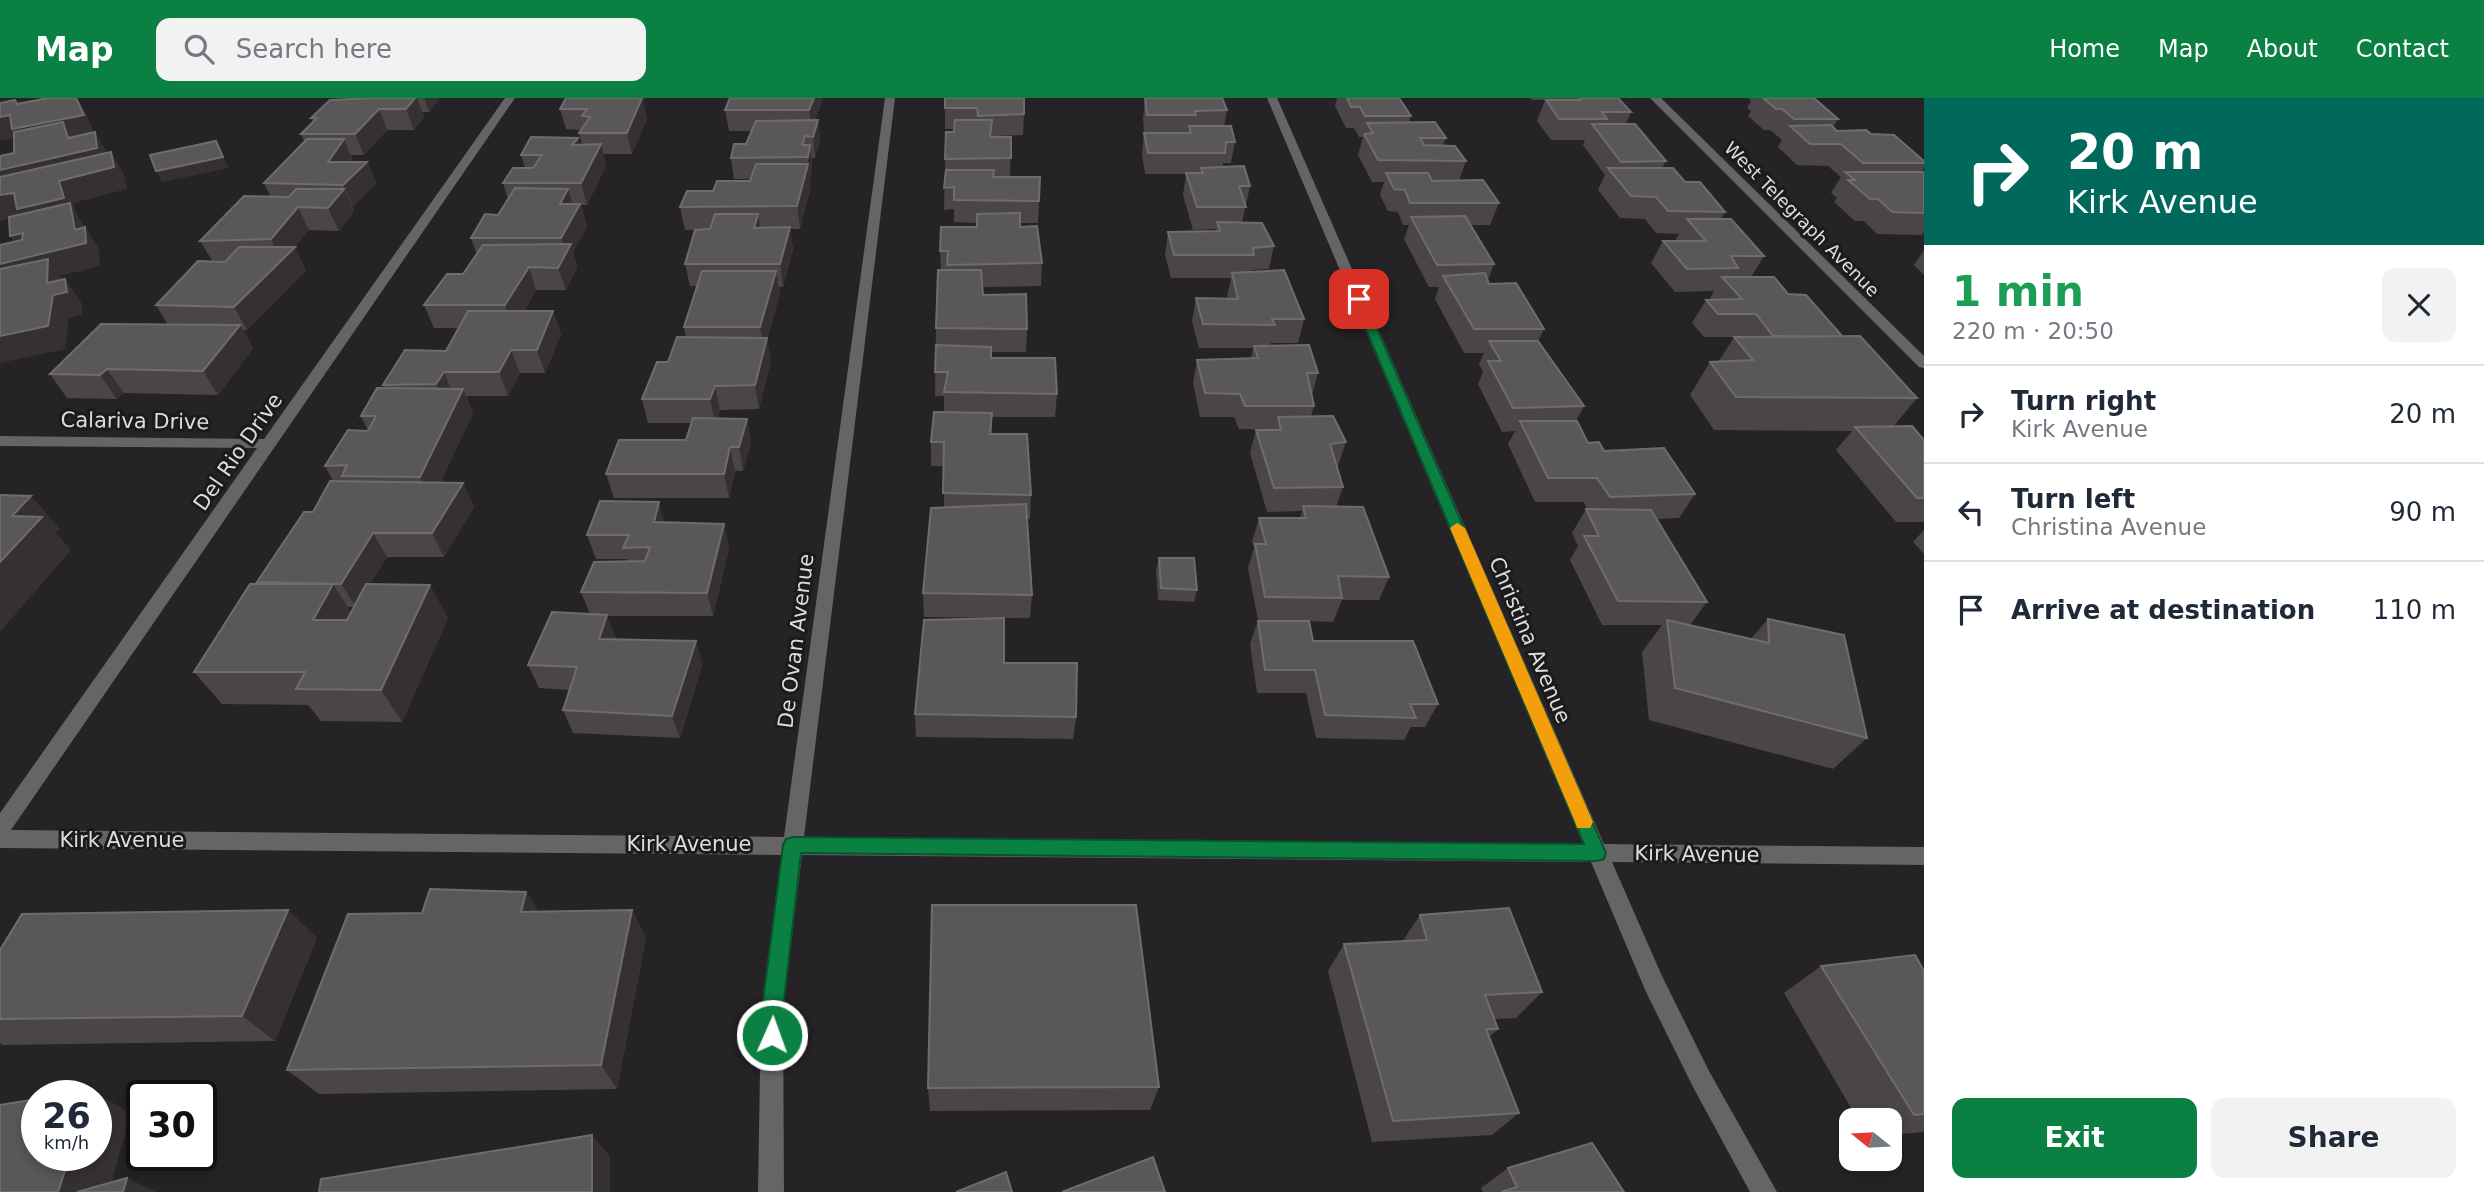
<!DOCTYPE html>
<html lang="en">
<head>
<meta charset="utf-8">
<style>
  body { margin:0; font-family:"DejaVu Sans",sans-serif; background:#f2f2f3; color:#1f2937; height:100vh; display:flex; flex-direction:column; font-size:26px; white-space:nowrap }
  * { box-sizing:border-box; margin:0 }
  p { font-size:23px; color:#747a83 }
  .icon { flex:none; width:38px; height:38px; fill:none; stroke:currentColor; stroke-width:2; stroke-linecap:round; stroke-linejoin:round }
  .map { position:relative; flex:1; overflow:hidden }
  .panel { display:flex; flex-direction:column; background:#fff; width:560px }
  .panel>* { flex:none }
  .hud { background:#00695c; color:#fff; overflow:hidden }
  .needle { width:46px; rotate:288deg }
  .fabs { position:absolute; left:1839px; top:1010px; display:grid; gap:14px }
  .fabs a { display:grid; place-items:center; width:63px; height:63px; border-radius:14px; background:#fff; box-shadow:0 4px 10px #0003; font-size:35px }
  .speed { position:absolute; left:21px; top:982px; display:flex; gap:14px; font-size:35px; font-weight:700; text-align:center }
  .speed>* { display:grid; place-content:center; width:91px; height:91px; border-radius:50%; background:#fff; box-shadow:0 4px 10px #0003; line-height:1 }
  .speed small { font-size:18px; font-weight:400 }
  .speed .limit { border:4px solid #111; border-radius:10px; background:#fff; color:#111 }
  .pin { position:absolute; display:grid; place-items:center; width:60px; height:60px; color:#fff; margin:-30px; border-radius:14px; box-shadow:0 4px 10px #0006 }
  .me { position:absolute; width:77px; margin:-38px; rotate:2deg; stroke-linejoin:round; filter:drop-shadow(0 0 5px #0008) }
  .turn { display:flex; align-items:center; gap:24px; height:147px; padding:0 28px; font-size:32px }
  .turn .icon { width:91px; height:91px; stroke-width:2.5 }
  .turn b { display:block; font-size:49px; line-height:60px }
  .round { display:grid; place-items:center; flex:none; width:74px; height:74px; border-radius:14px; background:#f2f2f3 }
  .head { display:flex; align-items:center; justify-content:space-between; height:119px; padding:0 28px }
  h1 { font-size:42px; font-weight:800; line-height:52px; color:#1e9e55 }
  .cta { display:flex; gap:14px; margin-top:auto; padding:14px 28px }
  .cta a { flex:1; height:80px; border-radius:14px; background:#0b8043; color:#fff; font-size:28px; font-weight:800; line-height:80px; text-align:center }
  .cta a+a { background:#f2f2f3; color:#1f2937 }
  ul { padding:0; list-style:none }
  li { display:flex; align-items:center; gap:21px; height:98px; padding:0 28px; border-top:2px solid #e0e1e3 }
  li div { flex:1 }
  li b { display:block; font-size:26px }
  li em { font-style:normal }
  header { display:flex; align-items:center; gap:42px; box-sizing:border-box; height:98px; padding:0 35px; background:#0b8043; color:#fff }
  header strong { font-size:33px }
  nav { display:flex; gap:38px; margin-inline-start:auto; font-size:24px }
  .search { width:490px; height:63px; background:#f2f2f3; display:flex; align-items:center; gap:18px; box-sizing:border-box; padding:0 24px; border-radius:14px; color:#747a83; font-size:26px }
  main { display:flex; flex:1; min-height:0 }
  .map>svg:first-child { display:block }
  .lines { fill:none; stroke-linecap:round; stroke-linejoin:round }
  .minor { fill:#656566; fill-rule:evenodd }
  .wall { fill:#4a4647; fill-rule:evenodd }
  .shaded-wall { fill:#353133 }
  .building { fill:#5a5758; stroke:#6f6c6d; stroke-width:2 }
  .route { fill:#0b8043; stroke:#07532c; stroke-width:2 }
  .slow { fill:#f59e0b }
  .labels { text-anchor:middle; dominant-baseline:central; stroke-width:6; stroke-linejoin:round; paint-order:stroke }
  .far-street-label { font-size:18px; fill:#deddde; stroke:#1c1a1c }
  .street-label { font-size:21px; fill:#deddde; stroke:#1c1a1c }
</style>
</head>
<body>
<header>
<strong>Map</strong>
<div class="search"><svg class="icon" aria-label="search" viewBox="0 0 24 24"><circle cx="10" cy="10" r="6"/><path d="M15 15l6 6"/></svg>Search here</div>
<nav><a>Home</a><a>Map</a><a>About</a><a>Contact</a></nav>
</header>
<main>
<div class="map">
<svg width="1924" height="1094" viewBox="0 0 1924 1094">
  <rect width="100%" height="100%" fill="#252325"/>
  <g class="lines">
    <g class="minor">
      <path d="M505 0H515L11 732 784 739 885 0H895L804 739 1583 746 1267 0H1277L1604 746 1924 749V767L1612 764 1662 878 1709 973 1777 1094H1750L1693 989 1646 894 1591 764 802 757 783 911 784 1094H758L761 911 782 757 0 750V715L257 350 0 348V338L264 341Z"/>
      <path d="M1650 0H1661L1924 258V270L1919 269Z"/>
    </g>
  </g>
  <g class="wall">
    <path d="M359 0H440L429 14H422L424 19 414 32H387L364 57H351L353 63V64H367L376 85 352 109 354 113 339 133 309 132 294 149 306 172 247 232H243L253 250 218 297 124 295 117 301 67 300 50 276 168 227 156 207 213 164 200 143 270 98 264 85 304 43 301 36 313 25 311 20Z"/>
    <path d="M730 0H822V3L815 22H818L820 43 815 60H811L812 68 810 80 811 88 800 131H790L793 152 783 189H779L780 196 767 241 771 263 759 311 720 312 717 321H747L751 345 743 373H735L729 400H614L606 376 686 342 692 325H648L642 301 686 239 684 229 697 188H690L685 166 706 132H685L680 109 713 93 750 83 751 81H734L731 60 746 46 752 33H729L725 12Z"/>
    <path d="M945 0 1024 16 1023 37 992 38 1011 39 1010 79 1039 103 1038 125H1020V129L1042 165 1041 188 983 189V197L1027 231 1026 254H991V260L1057 296 1055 319H992V336L1031 397 1030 421H1027L1032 497 1030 520 924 519 923 495 944 410V368H931V344L944 315V298H935L936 230 941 172 940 153 977 129V125L954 124V111L944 112 946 34H954V31H945Z"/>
    <path d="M1145 0 1227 12 1224 28 1235 44 1231 65H1223V69L1250 88 1242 125 1274 148 1269 171 1251 172 1250 174 1304 221 1298 245H1271L1270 247 1318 275 1312 297 1314 308 1311 318 1346 344 1338 368H1337L1343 389 1336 409 1389 479 1379 502H1342L1333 524 1309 523 1313 543 1438 606 1425 629H1411L1404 642 1316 640 1306 595H1257L1250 546 1258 522 1248 470 1254 450 1252 444 1259 420H1300L1302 413 1267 414 1250 355 1256 332H1274L1239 331 1234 319H1200L1193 285 1197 262 1251 260 1253 250H1199L1192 223 1196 200 1228 201 1227 198 1231 180H1171L1165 157 1168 134 1216 133V131L1193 132 1183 97 1186 76H1145L1142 57 1144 35 1143 21Z"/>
    <path d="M1330 0H1399L1411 18 1409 24 1446 40 1443 47 1466 63 1459 83 1499 105 1490 127H1470L1494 166 1488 182 1489 186 1544 231 1538 243 1584 308 1576 323 1588 345 1695 396 1679 420 1656 421 1707 504 1690 527 1751 541 1768 521 1867 640 1833 671 1649 622 1642 554 1662 527H1602L1570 462 1578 448 1572 435 1586 411H1588L1583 404H1535L1508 346 1515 333 1502 334 1478 286 1483 274 1479 266 1484 255H1464L1435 201 1439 189H1429L1404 141 1409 127H1403L1398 114 1388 113 1380 97 1384 84H1372L1358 57 1363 39H1359L1354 30H1346L1335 8 1337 0Z"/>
    <path d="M1530 0H1618L1631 14 1626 26 1666 63 1662 70 1685 84 1725 114 1721 121 1764 158 1751 179 1788 196 1843 239 1917 300 1893 329 1924 342V424H1896L1836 352 1852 333 1714 332 1690 297 1710 264 1719 263 1734 239H1704L1692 225 1706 202H1709L1714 193 1675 194 1651 165 1663 143H1675L1679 136 1656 135 1645 121 1620 120 1598 92 1605 77 1583 47 1585 42H1551L1537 23 1545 2H1532Z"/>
    <path d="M1748 0H1814L1838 21 1833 29 1837 33 1871 36 1924 63V70L1921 74 1924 75V134L1922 137 1877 136 1864 123H1855L1834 104 1837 100 1831 95 1841 79 1828 68 1797 67 1778 49 1782 42 1770 32H1764L1748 18 1751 13 1747 10 1751 3Z"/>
    <path d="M643 4 647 21 632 56H603L606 68 587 107H581L587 128 573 154 577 169 566 192H536L524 213H553L561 236 545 275H520L508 298H466L473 315 440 385H463L474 409 444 459H387L370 486 448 520 402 624 321 623 308 607 222 606 194 574 259 486 257 484 313 414 333 383 325 368 368 333 361 318 384 290 383 287 446 253 458 230H434L424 207 463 176 477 157 471 140 498 117 508 101 503 85 525 70 521 57 578 40 580 47H582L579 35 581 32 566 31 560 11ZM347 509H354L351 515Z"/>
    <path d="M1924 152V177L1914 167Z"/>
    <path d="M665 425 724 426 729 450 713 518H607L615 542 696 543 702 567 680 640 573 635 563 612 569 592 539 590 528 567 590 516 581 494 627 463V461H596L587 437Z"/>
    <path d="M1924 432V456L1913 444Z"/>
    <path d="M1159 460 1197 492 1194 504 1158 502 1156 473Z"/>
    <path d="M1004 565 1076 619 1073 641 916 639 915 616Z"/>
    <path d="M526 794 538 813 632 812 646 840 617 991 319 996 287 972 422 815Z"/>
    <path d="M288 812 317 840 275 943 3 947 0 945V852Z"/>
    <path d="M1420 817 1542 894 1516 920 1494 921 1498 931 1489 939 1519 1015 1492 1037 1372 1044 1328 873 1344 846 1402 844Z"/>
    <path d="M1821 868 1924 873V1034L1890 1037V1022H1858L1784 895Z"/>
    <path d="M1159 989 1150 1012 930 1013 928 990Z"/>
    <path d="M1508 1070 1624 1094H1483L1481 1090Z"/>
  </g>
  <g class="shaded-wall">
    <path d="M77 0 86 16 95 36V34L108 56 111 54 124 76 127 91 73 105 76 115 99 151 100 168 60 178 64 184 65 181 81 204 83 217 69 220 65 251 0 265V166L26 159 10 138 22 118 0 123V97L59 83 0 97V72L77 55 17 40 0 43V19Z"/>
    <path d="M415 0H417L424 19 414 32 406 11Z"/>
    <path d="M424 0H440L429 14Z"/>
    <path d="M635 0H645L643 4 647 21 632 56 627 35Z"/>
    <path d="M814 0H822V3L812 33 809 12Z"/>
    <path d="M379 11 387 32 364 57 355 36Z"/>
    <path d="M818 22 820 43 815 60 813 39Z"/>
    <path d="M578 40 584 61 572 47Z"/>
    <path d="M344 41 353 63 338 86 328 64Z"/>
    <path d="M216 43 229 70 162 84 156 73Z"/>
    <path d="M601 46 606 68 587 107 581 85Z"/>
    <path d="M810 47 812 68 810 80 811 88 800 131 797 108 808 67V59Z"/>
    <path d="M367 64 376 85 353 109 343 87Z"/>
    <path d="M344 91 354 113 339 133 328 110Z"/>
    <path d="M568 91 575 113 560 106Z"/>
    <path d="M580 106 587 128 573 154 577 169 566 192 558 170 566 155 561 140Z"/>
    <path d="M298 109 309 132 293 151 295 149 306 172 247 232 234 209 281 162 271 141Z"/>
    <path d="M758 116 762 138 754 130Z"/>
    <path d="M790 129 793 152 783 189 780 166Z"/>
    <path d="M529 169 536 192 513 230 505 207Z"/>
    <path d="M776 173 780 196 767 241 771 263 759 311 755 287 764 251 760 229Z"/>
    <path d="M553 213 561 236 545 275 537 252Z"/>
    <path d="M240 227 253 250 218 297 203 273Z"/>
    <path d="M511 252 520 275 508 298 499 274Z"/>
    <path d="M107 271 124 295 117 301 100 277Z"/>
    <path d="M444 274 454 298 447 310 436 286Z"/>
    <path d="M715 288 720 312 715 324 710 301Z"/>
    <path d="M463 291 473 315 432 403 420 379Z"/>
    <path d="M747 321 751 345 743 373 739 349Z"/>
    <path d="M730 349 735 373 729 400 724 376Z"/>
    <path d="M463 385 474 409 444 459 432 435Z"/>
    <path d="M31 398 60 431 56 435 71 452 0 534V464L12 418Z"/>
    <path d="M659 404 666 428 654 424Z"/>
    <path d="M724 426 729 450 713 518 707 495Z"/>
    <path d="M373 435 387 459 356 509 341 486Z"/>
    <path d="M333 486 354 519 335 554 313 522Z"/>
    <path d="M430 487 448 520 402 624 381 592Z"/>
    <path d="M607 517 616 540 608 564 599 541Z"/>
    <path d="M696 543 702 567 680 640 672 618Z"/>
    <path d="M526 794 544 823 521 814Z"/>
    <path d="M288 812 317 840 275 943 242 918Z"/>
    <path d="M632 812 646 840 617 991 601 967Z"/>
    <path d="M90 992 131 1015 109 1094H58L70 1057H96V998H89Z"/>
    <path d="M592 1037 610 1058V1094H592Z"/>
    <path d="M127 1080 156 1094H123Z"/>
  </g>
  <g class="building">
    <path d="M48 0H76L84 17 12 31 10 17 0 19V5L15 2 17 6Z"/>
    <path d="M373 0H415L406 11H379L355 36H301L317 20H311L330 2Z"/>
    <path d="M566 0H642L627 35H579L590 19 582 18 587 11H560Z"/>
    <path d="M730 0H814L809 12H725Z"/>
    <path d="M945 0H1024V16L978 18 977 10H945Z"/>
    <path d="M1145 0H1222L1227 12 1195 13 1196 17H1147Z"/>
    <path d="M1347 0H1399L1411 18H1365L1360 9H1351Z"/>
    <path d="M1579 0H1618L1631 14H1602L1607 21H1559L1546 2H1580Z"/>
    <path d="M1763 0H1814L1838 21H1794L1782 11H1776Z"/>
    <path d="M818 22 813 39 805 38 802 47H810L808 59 731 60 734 46H746L756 23Z"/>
    <path d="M955 22H992L990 39H1011V60L945 61 946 34H954Z"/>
    <path d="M63 24 68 40 95 34 97 50 0 72V58L14 55V34Z"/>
    <path d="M1435 24 1446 40H1420L1424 47 1455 48 1466 63 1378 62 1364 36 1373 35 1367 25Z"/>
    <path d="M1592 26H1635L1666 63 1621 64Z"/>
    <path d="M1831 27 1837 33 1866 32 1871 36 1894 37 1924 63V65H1863L1841 46H1810L1790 28Z"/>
    <path d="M1189 28H1231L1235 44H1226L1225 55H1148L1144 35H1191Z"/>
    <path d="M531 39 578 40 572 47 601 46 581 85H503L513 70H533L542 57H521Z"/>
    <path d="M307 41H344L328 64H367L343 87 264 85Z"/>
    <path d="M216 43 223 59 156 73 150 57Z"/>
    <path d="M111 54 114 69 59 83 64 100 17 111 14 95 0 97V79Z"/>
    <path d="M756 66H808L797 108 680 109 687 93H713L717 83H750Z"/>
    <path d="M1244 68 1250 88H1239L1246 109H1197L1186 75H1203L1201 70Z"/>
    <path d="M1608 70H1673L1685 84H1700L1725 114 1668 113 1656 99 1631 98Z"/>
    <path d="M946 72H994L993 79H1040L1039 103 954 102V89L944 90Z"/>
    <path d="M1845 74H1923L1924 75V115L1892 114 1878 101H1870L1848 82H1855Z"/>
    <path d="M1386 75H1428L1432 83 1483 82 1499 105H1410L1405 92 1394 91Z"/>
    <path d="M515 90 568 91 560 106H580L561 140H471L485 116 498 117Z"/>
    <path d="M296 91H344L328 110 298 109 271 141 200 143 244 98 289 99Z"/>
    <path d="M70 105 75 132 85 129 86 145 0 166V147L22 142 23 135 10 138 9 119Z"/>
    <path d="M1020 115V129L1037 128 1042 165 947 167 948 153H940L941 129H977V116Z"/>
    <path d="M715 116H758L754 130 790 129 780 166H685L695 132 710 131Z"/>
    <path d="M1465 118 1494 166 1437 167 1411 119Z"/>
    <path d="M1687 121H1731L1764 158H1731L1738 170 1687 171 1663 143H1706Z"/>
    <path d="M1217 124 1262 125 1274 148 1253 150 1254 157H1174L1168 134 1220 133Z"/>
    <path d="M571 146 558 170 529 169 505 207H424L447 176H463L483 147Z"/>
    <path d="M239 149H295L234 209 156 207 198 163 225 164Z"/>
    <path d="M48 161 47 185 65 181 67 194 53 197 48 228 0 238V171Z"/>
    <path d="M938 172H981L983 197 1026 196 1027 231 936 230Z"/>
    <path d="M1284 172 1304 221H1272L1275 227 1203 226 1196 200 1238 201 1232 175Z"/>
    <path d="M702 173H776L760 229H684Z"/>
    <path d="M1485 175 1489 186 1516 185 1544 231H1474L1443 178Z"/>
    <path d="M1722 179H1774L1788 196 1806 197 1843 239 1773 238 1756 216H1718L1706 202 1742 201Z"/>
    <path d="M468 213H553L537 252H511L499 274H444L436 286 383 287 405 252 446 253Z"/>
    <path d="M101 226 240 227 203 273 107 271 100 277 50 276Z"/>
    <path d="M1860 238 1917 300 1736 299 1710 264 1753 262 1734 239Z"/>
    <path d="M677 239 767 240 755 287 715 288 710 301H642L657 264H668Z"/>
    <path d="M1489 243H1538L1584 308 1513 310 1488 263H1501Z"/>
    <path d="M936 247 991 249V260H1055L1057 296 944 294 948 274H935Z"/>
    <path d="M1309 247 1318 275H1307L1314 308H1245L1240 296 1205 295 1197 262 1258 260 1254 248Z"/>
    <path d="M377 290 463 291 420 379 342 378 347 367 325 368 348 332 368 333 376 318H361Z"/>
    <path d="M934 314 992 315 990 336H1027L1031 397 943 395 944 344H931Z"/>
    <path d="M1333 318 1346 344 1330 346 1343 389 1274 390 1256 332H1281L1278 319Z"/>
    <path d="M693 320 747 321 739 349H730L724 376H606L619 342H686Z"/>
    <path d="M1520 323H1577L1588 345 1599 344 1604 353 1664 350 1695 396 1610 399 1597 380H1548Z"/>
    <path d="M1912 328 1924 342V400H1917L1855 329Z"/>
    <path d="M330 383 463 385 432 435H373L341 486 257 484 304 414H313Z"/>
    <path d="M0 397 31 398 12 418 42 419 0 464Z"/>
    <path d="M600 403 659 404 654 424 724 426 707 495 581 494 594 464 645 463 650 449 623 450 629 437H587Z"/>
    <path d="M1026 406 1032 497 923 495 931 410Z"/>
    <path d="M1303 408 1363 409 1389 479 1338 478 1342 500 1265 499 1255 446H1266L1259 420H1306Z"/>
    <path d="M1586 411 1651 412 1707 504 1618 503 1584 438H1599Z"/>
    <path d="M1159 460H1194L1197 492 1161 490Z"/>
    <path d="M250 486H333L313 522H347L366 486 430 487 381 592 296 591 305 574H194Z"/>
    <path d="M552 514 607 517 599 541 696 543 672 618 563 612 577 569 528 567Z"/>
    <path d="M1004 520V565H1077L1076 619 915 616 924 522Z"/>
    <path d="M1768 521 1844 537 1867 640 1675 590 1667 522 1769 545Z"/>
    <path d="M1258 523H1309L1313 543H1413L1438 606H1410L1416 620 1325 617 1315 572H1265Z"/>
    <path d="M430 791 526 794 521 814 632 812 601 967 287 972 348 816 422 815Z"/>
    <path d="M932 807H1136L1159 989 928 990Z"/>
    <path d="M1509 810 1542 894 1485 897 1498 931H1486L1519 1015 1393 1023 1344 846 1427 842 1420 817Z"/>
    <path d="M288 812 242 918 0 921V852L22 816Z"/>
    <path d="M1915 857 1924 873V1016L1914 1017 1821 868Z"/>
    <path d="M90 992 89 998H58Z"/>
    <path d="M37 1001V1057H70L58 1094H0V1007Z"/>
    <path d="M592 1037V1094H319L321 1081Z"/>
    <path d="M1592 1045 1624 1094H1501L1517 1089 1508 1070Z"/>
    <path d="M1153 1059 1165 1094H1062Z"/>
    <path d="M1006 1074 1012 1094H956Z"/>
    <path d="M127 1080 123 1094H77Z"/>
  </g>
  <path class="route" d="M1359 198 1364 201 1606 755 1604 761 1597 763 801 755 783 911 780 945 772 948 765 945 762 937V911L783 747 786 741 793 739 1584 746 1353 201Z"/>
  <path class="slow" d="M1457 425 1465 430 1593 724 1590 730H1577L1575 724 1450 430Z"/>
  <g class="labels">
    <g class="far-street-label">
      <text transform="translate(1802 121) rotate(45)">West Telegraph Avenue</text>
    </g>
    <g class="street-label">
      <text transform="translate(135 323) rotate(1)">Calariva Drive</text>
      <text transform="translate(238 354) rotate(-55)">Del Rio Drive</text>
      <text transform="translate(1530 542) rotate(67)">Christina Avenue</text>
      <text transform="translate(796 543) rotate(-83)">De Ovan Avenue</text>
      <text x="122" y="742">Kirk Avenue</text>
      <text x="689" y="746">Kirk Avenue</text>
      <text transform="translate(1697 756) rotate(1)">Kirk Avenue</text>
    </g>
  </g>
</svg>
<div class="fabs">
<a><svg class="needle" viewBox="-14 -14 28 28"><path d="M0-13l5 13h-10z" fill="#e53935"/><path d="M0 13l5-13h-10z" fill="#747a83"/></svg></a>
</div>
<div class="speed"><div>26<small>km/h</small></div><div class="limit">30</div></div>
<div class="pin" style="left:1359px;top:201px;background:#d93025"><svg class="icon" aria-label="arrive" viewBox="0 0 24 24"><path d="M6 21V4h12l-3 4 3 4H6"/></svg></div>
<svg class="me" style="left:772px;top:937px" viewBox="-20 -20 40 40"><circle r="17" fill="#0b8043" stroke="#fff" stroke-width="3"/><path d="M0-11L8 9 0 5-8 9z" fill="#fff"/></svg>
</div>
<section class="panel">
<div class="hud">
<div class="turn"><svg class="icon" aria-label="right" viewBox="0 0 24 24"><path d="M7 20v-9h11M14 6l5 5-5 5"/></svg><div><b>20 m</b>Kirk Avenue</div></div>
</div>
<div class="head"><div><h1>1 min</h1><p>220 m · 20:50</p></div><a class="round"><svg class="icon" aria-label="close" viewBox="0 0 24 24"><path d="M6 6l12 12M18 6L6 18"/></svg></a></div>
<ul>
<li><svg class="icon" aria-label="right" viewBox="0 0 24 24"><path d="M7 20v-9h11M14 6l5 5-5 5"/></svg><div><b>Turn right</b><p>Kirk Avenue</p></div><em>20 m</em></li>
<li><svg class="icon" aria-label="left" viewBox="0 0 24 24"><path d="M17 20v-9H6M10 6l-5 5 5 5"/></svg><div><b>Turn left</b><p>Christina Avenue</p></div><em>90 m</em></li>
<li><svg class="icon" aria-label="arrive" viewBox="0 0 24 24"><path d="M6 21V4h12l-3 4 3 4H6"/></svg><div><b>Arrive at destination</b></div><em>110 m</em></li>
</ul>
<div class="cta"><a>Exit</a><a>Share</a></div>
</section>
</main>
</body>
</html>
